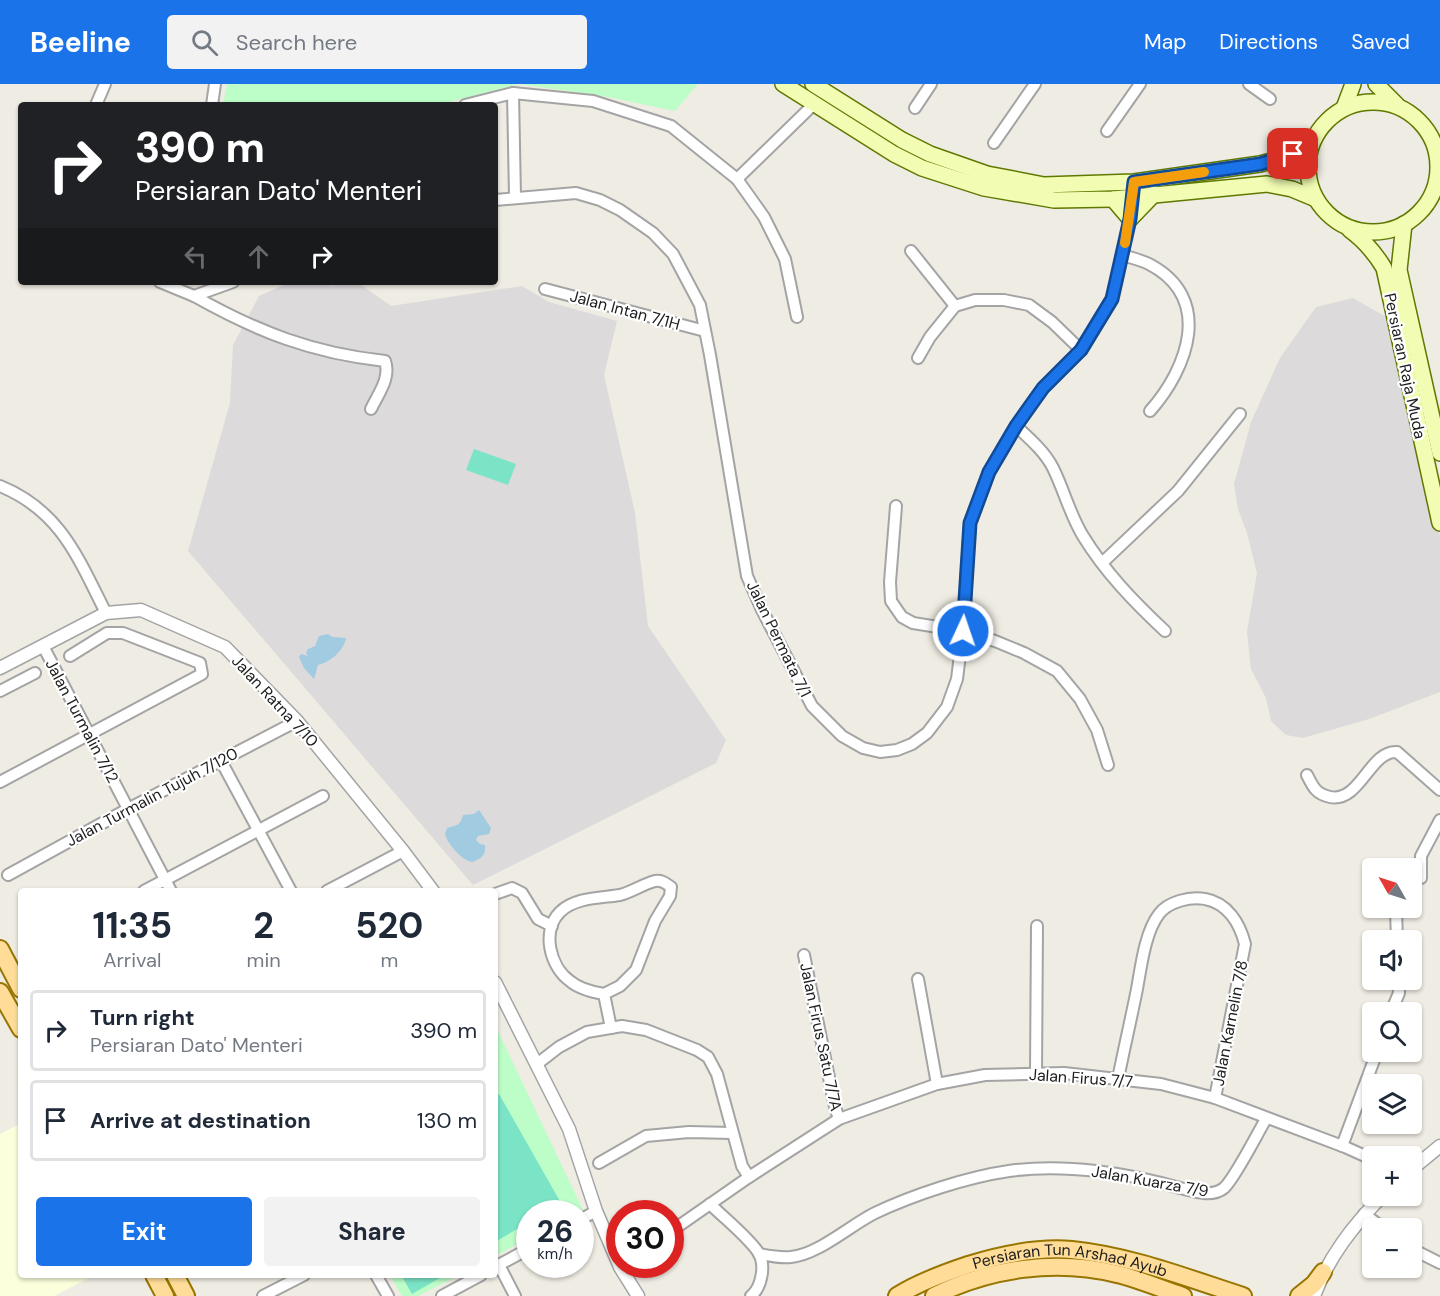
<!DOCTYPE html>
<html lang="en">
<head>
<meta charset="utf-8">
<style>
  body { margin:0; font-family:"DM Sans",sans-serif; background:#f2f2f3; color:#1f2937; height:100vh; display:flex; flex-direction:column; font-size:22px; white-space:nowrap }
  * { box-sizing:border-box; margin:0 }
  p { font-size:20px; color:#747a83 }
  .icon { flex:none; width:33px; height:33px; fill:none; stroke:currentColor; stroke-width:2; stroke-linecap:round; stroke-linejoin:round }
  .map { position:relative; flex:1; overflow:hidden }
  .panel { position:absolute; left:18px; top:804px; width:480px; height:390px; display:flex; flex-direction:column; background:#fff; border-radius:6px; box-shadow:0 2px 4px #0004 }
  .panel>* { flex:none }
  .top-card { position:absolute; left:18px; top:18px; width:480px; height:183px; border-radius:6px; box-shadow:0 2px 4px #0004; background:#202124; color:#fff; overflow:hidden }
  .needle { width:39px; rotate:309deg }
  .controls { position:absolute; left:1362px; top:774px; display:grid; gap:12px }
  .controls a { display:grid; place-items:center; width:60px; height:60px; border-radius:6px; background:#fff; box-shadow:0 2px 4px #0004; font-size:30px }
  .speed { position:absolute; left:516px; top:1116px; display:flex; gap:12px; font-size:30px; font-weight:700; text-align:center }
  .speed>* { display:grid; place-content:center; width:78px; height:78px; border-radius:50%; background:#fff; box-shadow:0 2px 4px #0004; line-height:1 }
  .speed small { font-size:15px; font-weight:400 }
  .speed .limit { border:9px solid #d22; background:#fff; color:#111 }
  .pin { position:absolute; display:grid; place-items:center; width:51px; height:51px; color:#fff; margin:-26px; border-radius:12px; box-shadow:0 3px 9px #0006 }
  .me { position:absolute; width:66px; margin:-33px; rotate:3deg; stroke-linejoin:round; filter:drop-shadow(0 0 4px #0008) }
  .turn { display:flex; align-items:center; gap:21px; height:126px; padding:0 18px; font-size:27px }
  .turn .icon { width:78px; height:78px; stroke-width:2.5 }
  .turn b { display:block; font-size:42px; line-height:51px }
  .lanes { display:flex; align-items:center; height:57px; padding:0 18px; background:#0003; justify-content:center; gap:30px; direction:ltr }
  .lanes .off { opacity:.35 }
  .eta { display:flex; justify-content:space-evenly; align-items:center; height:102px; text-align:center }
  .eta b { font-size:36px; font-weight:700; line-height:42px }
  .action { display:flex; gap:12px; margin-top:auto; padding:12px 18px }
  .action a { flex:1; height:69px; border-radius:6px; background:#1a73e8; color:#fff; font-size:24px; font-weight:700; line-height:69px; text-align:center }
  .action a+a { background:#f2f2f3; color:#1f2937 }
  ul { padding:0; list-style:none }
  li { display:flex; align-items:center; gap:18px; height:81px; margin:0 12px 9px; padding:0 6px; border:3px solid #e0e1e3; border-radius:6px }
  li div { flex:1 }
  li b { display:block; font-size:22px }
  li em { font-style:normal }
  header { display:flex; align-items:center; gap:36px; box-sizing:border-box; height:84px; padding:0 30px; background:#1a73e8; color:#fff }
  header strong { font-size:28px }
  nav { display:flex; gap:33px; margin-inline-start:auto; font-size:21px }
  .search { width:420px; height:54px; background:#f2f2f3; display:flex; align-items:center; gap:15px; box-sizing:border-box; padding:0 21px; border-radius:6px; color:#747a83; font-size:22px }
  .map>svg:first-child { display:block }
  .residential { fill:#dcdada }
  .education { fill:#fbffdc }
  .park { fill:#bcfdc8 }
  .pitch { fill:#7be4c6 }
  .water { fill:#a0cbe0 }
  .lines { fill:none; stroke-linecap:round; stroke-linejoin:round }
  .minor-casing { stroke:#a4a4a4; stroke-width:14 }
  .tertiary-casing { stroke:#a4a4a4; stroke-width:15 }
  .secondary-casing { stroke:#5f7900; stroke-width:18 }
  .primary-casing { stroke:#977500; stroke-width:20 }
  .minor { stroke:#fff; stroke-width:10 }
  .tertiary { stroke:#fff; stroke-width:12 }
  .secondary { stroke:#f2fdb3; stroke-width:15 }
  .primary { stroke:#ffdd98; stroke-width:16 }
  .route-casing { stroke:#114b97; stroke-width:15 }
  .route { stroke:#1a73e8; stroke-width:10 }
  .slow { stroke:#f59e0b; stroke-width:10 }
  .labels { text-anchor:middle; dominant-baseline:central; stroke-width:4.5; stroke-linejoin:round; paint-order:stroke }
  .street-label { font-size:16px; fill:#1d1d1d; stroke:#fff }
</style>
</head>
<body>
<header>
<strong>Beeline</strong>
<div class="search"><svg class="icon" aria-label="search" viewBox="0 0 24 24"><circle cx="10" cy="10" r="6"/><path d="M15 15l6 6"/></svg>Search here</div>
<nav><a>Map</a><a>Directions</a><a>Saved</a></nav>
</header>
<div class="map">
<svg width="1440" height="1212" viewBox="0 0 1440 1212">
  <rect width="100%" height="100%" fill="#efece3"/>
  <g class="residential">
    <path d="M291 198H329L331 202 340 198H357L391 222 522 202 549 218 617 237 604 291 635 429 648 542 726 656 716 679 473 801 188 467 230 319 233 261 259 212Z"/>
    <path d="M1353 214 1393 237 1440 453V608L1369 635 1303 654 1286 651 1271 637 1266 614 1251 585 1247 548 1257 489 1247 449 1238 425 1234 400 1251 338 1280 274 1316 223Z"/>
  </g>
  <path class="education" d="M21 1039V1191H95L54 1212H0V1050Z"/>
  <g class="park">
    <path d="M227 0H698L675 27 608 13 519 0 437 21H223Z"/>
    <path d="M495 941 583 1126 577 1129 530 1130 529 1154 495 1172Z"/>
    <path d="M390 1191H459L418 1212H402Z"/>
  </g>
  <g class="pitch">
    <path d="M474 365 516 380 508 401 466 386Z"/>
    <path d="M499 1010 561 1119 544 1129 530 1130 529 1138 495 1158V1012Z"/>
    <path d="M401 1191H445L412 1210Z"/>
  </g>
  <g class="water">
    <path d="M328 550 332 553 346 554C344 566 331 578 318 581L314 595 304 584 299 573 301 570 308 572 306 569 308 565 315 562 319 552Z"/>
    <path d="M479 726 491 744 489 750 478 752 476 756 480 760 485 761C486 771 481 775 472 778 460 775 450 762 445 751L447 744C457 741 460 742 463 731L474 730Z"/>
  </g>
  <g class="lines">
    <defs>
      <g id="minor">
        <path d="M1249 0 1270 15"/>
        <path d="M513 9 515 113"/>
        <path d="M96 21 105 0"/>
        <path d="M212 21 215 0"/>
        <path d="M465 21 513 9 593 17 671 42 737 95 764 133 785 175 797 233"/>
        <path d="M915 24 931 0"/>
        <path d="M1107 47 1140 0"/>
        <path d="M994 59 1035 0"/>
        <path d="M737 95 814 20"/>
        <path d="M495 116 576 109 600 116 620 126 653 149 673 170 700 221 710 271 747 492 762 526 812 622 842 652 863 664 880 668 897 666 912 660 927 649 947 623 957 595 963 547 970 439 989 388 1016 342 1043 304 1081 266 1112 215 1130 135 1134 107"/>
        <path d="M911 167 955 222"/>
        <path d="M1123 171C1131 174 1141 176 1149 180 1214 214 1188 284 1150 327"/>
        <path d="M160 198 194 212 233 198"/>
        <path d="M545 205 705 247"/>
        <path d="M194 212C258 248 312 269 385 277 391 294 378 310 371 325"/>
        <path d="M918 274 930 253 955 222 975 216H1004L1029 221 1052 238 1081 266"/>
        <path d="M1016 342C1030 355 1045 368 1053 384 1064 406 1070 431 1083 452 1105 488 1134 518 1165 547"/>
        <path d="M0 402C61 427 78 474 106 529"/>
        <path d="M896 422 890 498 891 517 902 533 913 539 963 547 995 557 1024 569 1057 587 1080 615 1097 646 1108 681"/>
        <path d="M1102 479 1178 407 1240 330"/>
        <path d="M43 562 171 807"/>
        <path d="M0 607 35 589"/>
        <path d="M221 677 291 807"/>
        <path d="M1307 691C1313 703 1316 710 1330 713 1360 719 1370 666 1397 668L1440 706"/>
        <path d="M0 698 202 590 200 579 123 549H107L70 572"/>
        <path d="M8 791 128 725 297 637"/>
        <path d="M1421 794V772L1440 736"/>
        <path d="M144 807 323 712"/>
        <path d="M327 807 403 767"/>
        <path d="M495 810 512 804 522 809 538 835 552 842"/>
        <path d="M1396 827 1397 856"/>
        <path d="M804 871 835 1023 839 1035"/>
        <path d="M918 895 937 1000"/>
        <path d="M604 910C592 908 579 905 570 897 550 883 541 847 560 828 575 813 602 814 620 811 632 808 643 800 655 797 662 796 665 799 671 803L670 812 655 837 636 886 620 902 604 910 611 944"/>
        <path d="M1391 928 1399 909 1398 896"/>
        <path d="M537 980 559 963 587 948 622 942 646 946 697 966 708 973 717 990 742 1082 749 1093"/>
        <path d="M1036 989 1037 842"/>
        <path d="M1118 995C1124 965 1131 935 1137 905 1141 883 1145 848 1159 830 1168 818 1190 812 1205 815 1228 819 1240 840 1245 860L1215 1014"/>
        <path d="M1342 1062 1377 968"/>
        <path d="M599 1079 646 1052 689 1048 732 1049"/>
        <path d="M710 1120C724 1134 747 1152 758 1168 766 1180 762 1203 751 1212"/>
        <path d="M1364 1130 1383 1144"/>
        <path d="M580 1136 596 1127"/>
        <path d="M670 1148 749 1093 839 1035 937 1000 985 991 1064 989 1161 1000 1215 1014 1345 1063 1365 1072 1372 1079"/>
        <path d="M1412 1165 1440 1179"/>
        <path d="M759 1170C770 1172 780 1174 791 1173 819 1170 849 1142 875 1129 913 1111 967 1093 1009 1087 1064 1079 1128 1089 1180 1104 1193 1107 1212 1114 1224 1104 1235 1094 1257 1050 1266 1035"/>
        <path d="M499 1181 515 1212"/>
        <path d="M495 1183 530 1164"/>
        <path d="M376 1191 388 1212"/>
        <path d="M263 1212 304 1191"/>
        <path d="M442 1212 481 1191"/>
      </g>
      <g id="tertiary">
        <path d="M0 584 106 529 141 526 225 563 297 637 403 767 433 807"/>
        <path d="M495 898 569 1045 596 1127 620 1183 638 1212"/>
        <path d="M1412 1085 1440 1062"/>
        <path d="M1314 1212C1329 1172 1353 1142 1382 1112"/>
      </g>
      <g id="secondary">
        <path d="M783 0 894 70 922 84 984 104 1054 116 1113 115 1267 100 1292 105 1316 115"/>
        <path d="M813 0 902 56 930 70 987 90 1044 101 1134 98 1260 80 1293 71 1315 53"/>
        <path d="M1376 0 1397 21"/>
        <circle cx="1373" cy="83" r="65"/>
        <path d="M1344 24 1353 0"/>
        <path d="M1113 115 1130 135 1154 110"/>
        <path d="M1404 140 1399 186 1440 369"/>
        <path d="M1350 146C1365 157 1375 169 1384 184L1440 439"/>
      </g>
      <g id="primary">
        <path d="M0 865 21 905"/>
        <path d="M0 908 21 945"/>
        <path d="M154 1191 165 1212"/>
        <path d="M175 1191 186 1212"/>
        <path id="s1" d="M897 1212C919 1198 944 1189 968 1181 1000 1171 1038 1163 1072 1166 1131 1172 1187 1194 1243 1212"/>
        <path d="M934 1212C990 1184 1056 1175 1117 1190 1139 1195 1161 1205 1183 1212"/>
        <path d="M1299 1212 1314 1200 1323 1188"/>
      </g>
    </defs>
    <use href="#minor" class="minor-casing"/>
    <use href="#tertiary" class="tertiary-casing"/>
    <use href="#secondary" class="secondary-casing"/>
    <use href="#primary" class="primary-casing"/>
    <use href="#minor" class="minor"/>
    <use href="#tertiary" class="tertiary"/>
    <use href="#secondary" class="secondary"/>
    <use href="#primary" class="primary"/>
  </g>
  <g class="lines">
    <defs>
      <path id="route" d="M963 547 970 439 989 388 1016 342 1043 304 1081 266 1112 215 1130 135 1134 98 1260 80 1293 70"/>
    </defs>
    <use href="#route" class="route-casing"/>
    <use href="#route" class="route"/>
    <path class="slow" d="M1125 159 1134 98 1204 88"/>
  </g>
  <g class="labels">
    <g class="street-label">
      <text transform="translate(625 226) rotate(15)">Jalan Intan 7/1H</text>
      <text transform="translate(1405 282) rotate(78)">Persiaran Raja Muda</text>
      <text transform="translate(779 555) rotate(64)">Jalan Permata 7/1</text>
      <text transform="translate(275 617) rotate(47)">Jalan Ratna 7/10</text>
      <text transform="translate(82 637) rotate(62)">Jalan Turmalin 7/12</text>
      <text transform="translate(152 713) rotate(-28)">Jalan Turmalin Tujuh 7/120</text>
      <text transform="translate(1230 939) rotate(-79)">Jalan Karnelin 7/8</text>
      <text transform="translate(821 953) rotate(78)">Jalan Firus Satu 7/7A</text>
      <text transform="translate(1081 994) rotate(4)">Jalan Firus 7/7</text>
      <text transform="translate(1150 1097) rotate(10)">Jalan Kuarza 7/9</text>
      <text stroke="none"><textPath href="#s1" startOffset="182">Persiaran Tun Arshad Ayub</textPath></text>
    </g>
  </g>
</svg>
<div class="controls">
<a><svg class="needle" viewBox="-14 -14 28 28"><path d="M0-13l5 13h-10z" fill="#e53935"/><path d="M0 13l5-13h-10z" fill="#747a83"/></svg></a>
<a><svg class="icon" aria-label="sound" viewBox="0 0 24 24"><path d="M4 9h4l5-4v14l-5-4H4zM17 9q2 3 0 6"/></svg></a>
<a><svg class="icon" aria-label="search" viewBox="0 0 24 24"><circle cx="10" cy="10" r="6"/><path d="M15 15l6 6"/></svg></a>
<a><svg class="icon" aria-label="layers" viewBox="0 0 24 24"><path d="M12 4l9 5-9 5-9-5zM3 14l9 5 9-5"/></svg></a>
<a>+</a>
<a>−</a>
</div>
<div class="speed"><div>26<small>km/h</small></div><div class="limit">30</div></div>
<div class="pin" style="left:1293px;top:70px;background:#d93025"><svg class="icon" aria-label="arrive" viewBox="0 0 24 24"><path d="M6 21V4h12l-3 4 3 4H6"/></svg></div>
<svg class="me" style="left:963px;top:547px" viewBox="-20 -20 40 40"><circle r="17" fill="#1a73e8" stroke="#fff" stroke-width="3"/><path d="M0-11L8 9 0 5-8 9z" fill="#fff"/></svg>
<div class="top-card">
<div class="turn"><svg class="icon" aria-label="right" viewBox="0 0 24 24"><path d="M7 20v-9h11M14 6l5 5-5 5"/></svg><div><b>390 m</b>Persiaran Dato' Menteri</div></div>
<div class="lanes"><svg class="icon off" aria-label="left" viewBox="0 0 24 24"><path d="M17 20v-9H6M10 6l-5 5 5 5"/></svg><svg class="icon off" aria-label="ahead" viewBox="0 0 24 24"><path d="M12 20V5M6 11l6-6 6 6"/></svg><svg class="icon" aria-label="right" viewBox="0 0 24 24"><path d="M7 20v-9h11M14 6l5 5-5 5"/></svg></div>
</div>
<section class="panel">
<div class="eta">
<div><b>11:35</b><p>Arrival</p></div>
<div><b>2</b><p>min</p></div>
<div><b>520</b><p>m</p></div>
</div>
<ul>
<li><svg class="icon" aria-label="right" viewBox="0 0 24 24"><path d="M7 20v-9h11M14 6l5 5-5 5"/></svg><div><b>Turn right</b><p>Persiaran Dato' Menteri</p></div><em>390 m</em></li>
<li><svg class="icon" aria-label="arrive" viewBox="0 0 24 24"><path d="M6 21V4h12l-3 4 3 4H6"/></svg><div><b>Arrive at destination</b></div><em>130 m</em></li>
</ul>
<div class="action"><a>Exit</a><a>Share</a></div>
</section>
</div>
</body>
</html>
